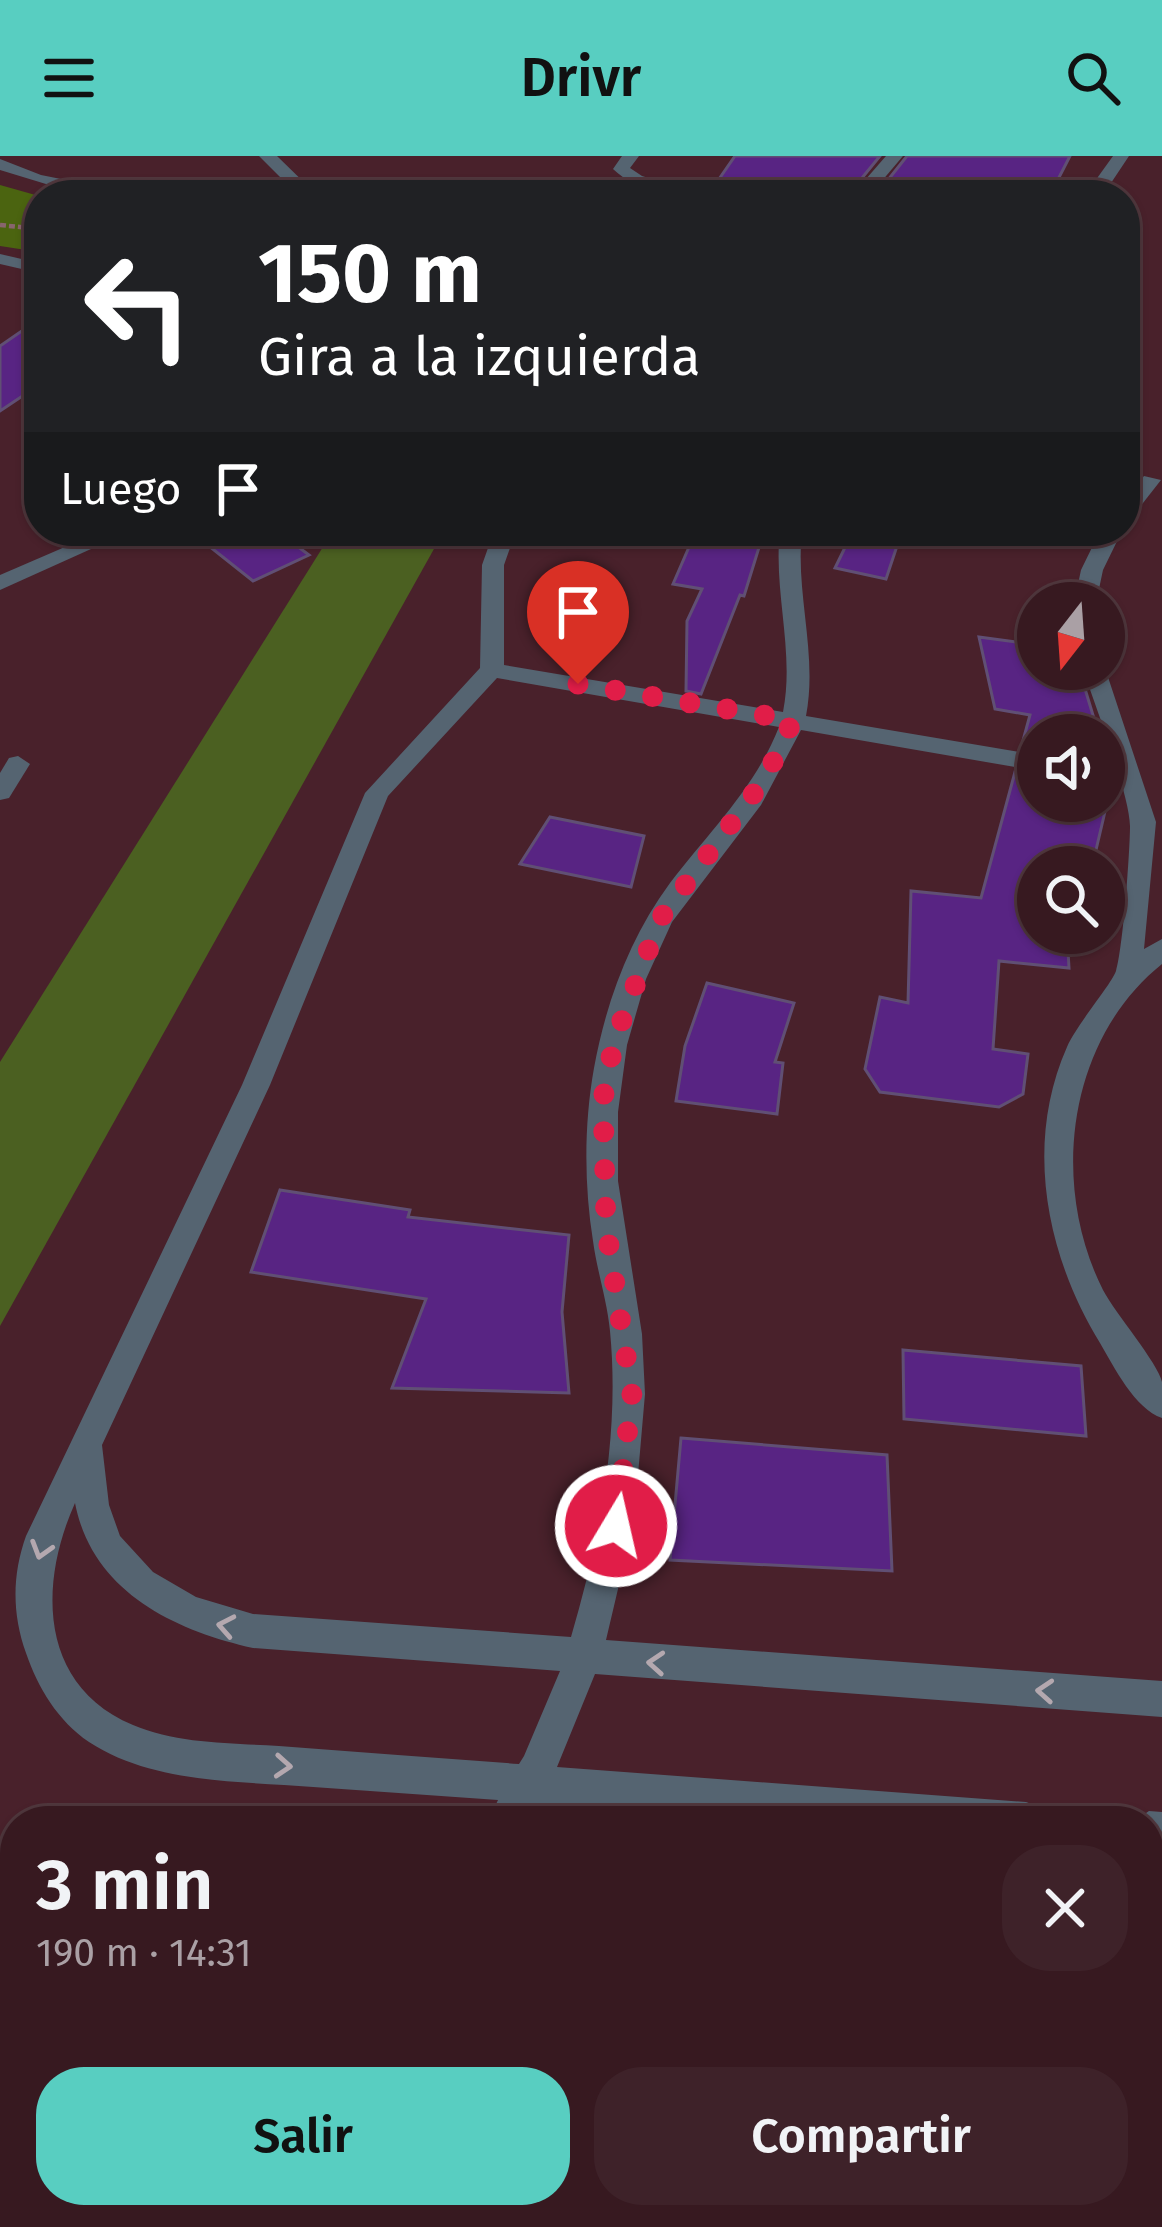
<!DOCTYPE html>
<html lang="es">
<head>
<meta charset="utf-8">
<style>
  body { margin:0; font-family:"Fira Sans",sans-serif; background:#3e2229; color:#f1f3f6; height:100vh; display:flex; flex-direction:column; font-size:45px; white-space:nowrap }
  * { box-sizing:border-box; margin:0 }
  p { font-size:39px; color:#aaa0a5 }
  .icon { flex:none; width:66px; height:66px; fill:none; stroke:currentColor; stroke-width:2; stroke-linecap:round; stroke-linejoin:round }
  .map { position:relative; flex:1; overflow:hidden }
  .side { position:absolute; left:0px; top:1650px; width:1164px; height:423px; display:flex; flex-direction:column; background:#371920; border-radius:48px 48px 0 0; box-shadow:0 3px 9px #0004,0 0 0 3px #51383e }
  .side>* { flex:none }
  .top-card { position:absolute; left:24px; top:24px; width:1116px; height:366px; border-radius:48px; box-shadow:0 3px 9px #0004,0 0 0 3px #51383e; background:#202124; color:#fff; overflow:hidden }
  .needle { width:78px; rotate:197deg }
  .buttons { position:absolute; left:1017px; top:426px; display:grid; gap:24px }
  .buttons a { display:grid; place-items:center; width:108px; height:108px; border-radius:50%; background:#371920; box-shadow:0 3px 9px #0004,0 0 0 3px #51383e; font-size:60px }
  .pin { position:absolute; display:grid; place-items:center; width:102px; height:102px; color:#fff; margin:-123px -51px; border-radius:50% 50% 50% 0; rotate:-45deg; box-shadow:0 0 12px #0007 }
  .pin .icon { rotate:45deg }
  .me { position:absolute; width:132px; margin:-66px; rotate:9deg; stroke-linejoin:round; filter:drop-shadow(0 0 9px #0008) }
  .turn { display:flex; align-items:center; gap:42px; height:252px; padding:0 36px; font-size:54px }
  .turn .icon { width:156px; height:156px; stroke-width:2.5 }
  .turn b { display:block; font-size:84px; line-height:102px }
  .then { display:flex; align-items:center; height:114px; padding:0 36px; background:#0003; gap:24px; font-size:45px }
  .round { display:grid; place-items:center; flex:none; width:126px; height:126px; border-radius:48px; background:#3e2229 }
  .overview { display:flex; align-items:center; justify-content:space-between; height:204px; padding:0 36px }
  h1 { font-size:72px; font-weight:600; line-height:90px }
  .primary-button { display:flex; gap:24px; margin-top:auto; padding:24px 36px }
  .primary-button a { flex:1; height:138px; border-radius:48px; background:#58cec1; color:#111; font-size:48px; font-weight:600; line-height:138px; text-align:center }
  .primary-button a+a { background:#3e2229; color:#f1f3f6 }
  header { display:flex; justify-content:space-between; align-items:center; height:156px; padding:0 36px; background:#58cec1; color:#111; font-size:54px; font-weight:600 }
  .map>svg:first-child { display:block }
  .green { fill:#4b6410 }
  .forest { fill:#4b6021 }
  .building { fill:#582483; stroke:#604f74; stroke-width:3 }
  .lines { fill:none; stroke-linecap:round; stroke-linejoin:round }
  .path { stroke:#88656d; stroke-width:4.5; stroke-dasharray:6 3; stroke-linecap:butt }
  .minor { fill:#556471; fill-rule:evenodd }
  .oneway { stroke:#b4a8af }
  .route { stroke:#e11d48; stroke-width:21; stroke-dasharray:0 37.8 }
</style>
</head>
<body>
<header><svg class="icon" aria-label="menu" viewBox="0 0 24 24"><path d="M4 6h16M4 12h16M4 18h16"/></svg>Drivr<svg class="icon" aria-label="search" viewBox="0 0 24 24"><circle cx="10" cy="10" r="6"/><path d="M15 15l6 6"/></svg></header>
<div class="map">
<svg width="1162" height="2071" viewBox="0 0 1162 2071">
  <rect width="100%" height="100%" fill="#49212b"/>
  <path class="green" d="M0 29 39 40V96L0 90Z"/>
  <path class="forest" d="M333 375H444L0 1170V906Z"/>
  <g class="building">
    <path d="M735 0H880L848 39H708Z"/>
    <path d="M907 0H1070L1050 39H876Z"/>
    <path d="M39 163V229L0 255V190Z"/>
    <path d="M190 375H277L309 399 253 425Z"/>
    <path d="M696 375H743L761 385 744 440 740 439 701 538 686 535 687 465 702 433 673 428Z"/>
    <path d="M853 375H902L886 423 835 412Z"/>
    <path d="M555 421 614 428 595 485 534 477Z"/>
    <path d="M979 481 1038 489V513H1079L1099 579H1038V594L1021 592 1030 559 995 553Z"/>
    <path d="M1015 616 1038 619V645H1104V624L1107 647 1092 711H1038V777H1067L1069 812 999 805 993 893 1028 898 1023 938 999 951 880 936 865 913 880 841 908 847 911 735 981 742Z"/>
    <path d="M550 661 644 680 631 731 520 708Z"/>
    <path d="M707 827 794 847 775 906 783 907 777 958 676 945 685 890Z"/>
    <path d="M280 1034 410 1054 408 1061 569 1079 562 1156 569 1237 392 1232 426 1143 251 1116Z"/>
    <path d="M903 1194 1081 1210 1086 1280 904 1263Z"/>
    <path d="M681 1282 887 1299 892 1415 670 1404Z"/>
  </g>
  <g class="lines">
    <path class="path" d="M0 69 39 73"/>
    <g class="minor">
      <path d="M259 0H277L317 39H82L0 14V3L41 19 111 33 289 30Z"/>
      <path d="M622 0H639L630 12 642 20 704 39C671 39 637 36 613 13Z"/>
      <path d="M886 0H903L870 39H852Z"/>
      <path d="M1113 0H1129L1103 39H1085Z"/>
      <path d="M0 98 39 107V117L0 108Z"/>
      <path d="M1144 320 1161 324 1132 361 1125 363V343Z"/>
      <path d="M102 375H131L0 434V419Z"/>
      <path d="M494 375H516L504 409V509L783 556C795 496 773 435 780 375H802C795 437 818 498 806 560L1038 599V615L801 574 761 649 672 766 646 823 627 889 618 956V1025L642 1178 645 1238 634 1365 606 1484 1162 1525V1561L595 1518 557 1611 1026 1646 1040 1651 1045 1665H772L538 1647 528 1665H488L498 1644C436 1640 375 1635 313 1631 240 1625 153 1628 89 1586 58 1565 38 1532 26 1497 12 1458 12 1419 26 1380L242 929 365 637 480 512 482 409ZM497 522 779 571C755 632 709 676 670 727 630 781 606 846 594 912 584 968 584 1029 593 1085 597 1115 607 1144 610 1175 620 1278 600 1382 571 1481L253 1458 196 1441 153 1416 120 1380 109 1349 102 1289 270 929 388 640ZM75 1347C92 1435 173 1474 253 1492L560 1515 524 1600 519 1608C439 1602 359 1596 279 1590 232 1587 177 1588 133 1569 38 1529 39 1427 75 1347Z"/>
      <path d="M1100 375H1122L1103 414 1096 447H1074L1081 414Z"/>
      <path d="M1104 509 1156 666 1144 793 1162 783V808C1068 883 1049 1027 1103 1134 1115 1157 1158 1207 1162 1226 1162 1237 1162 1251 1162 1262 1135 1253 1114 1211 1100 1187 1046 1099 1024 988 1067 891 1077 868 1111 829 1116 815 1123 793 1130 695 1130 670 1129 636 1095 550 1083 513H1104Z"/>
      <path d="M18 600 30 608 9 642 0 644V617L9 602Z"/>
      <path d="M1149 1655 1162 1656V1694L1149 1693V1665H1134Z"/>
      <path d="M15 1944V1990L0 1996V1950Z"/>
      <path d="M284 2058H328L325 2071H281Z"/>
    </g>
  </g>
  <defs><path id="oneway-chevron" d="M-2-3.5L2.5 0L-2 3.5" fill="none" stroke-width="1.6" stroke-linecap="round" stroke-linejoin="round" transform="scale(3)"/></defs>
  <g class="oneway">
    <use href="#oneway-chevron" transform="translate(41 1394) rotate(107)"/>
    <use href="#oneway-chevron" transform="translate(226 1470) rotate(-169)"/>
    <use href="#oneway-chevron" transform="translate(656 1507) rotate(-176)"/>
    <use href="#oneway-chevron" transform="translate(1045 1535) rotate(-176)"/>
    <use href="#oneway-chevron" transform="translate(283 1610) rotate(4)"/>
  </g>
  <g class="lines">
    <path class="route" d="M578 528 793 564 766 621 660 763 614 886 603 943 606 1070 632 1239 616 1370"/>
  </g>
</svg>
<div class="buttons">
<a><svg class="needle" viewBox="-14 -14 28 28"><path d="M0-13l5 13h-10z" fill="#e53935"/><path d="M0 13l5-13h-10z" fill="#aaa0a5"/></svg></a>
<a><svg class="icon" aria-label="sound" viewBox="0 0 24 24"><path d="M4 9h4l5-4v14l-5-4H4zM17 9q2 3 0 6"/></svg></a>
<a><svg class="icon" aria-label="search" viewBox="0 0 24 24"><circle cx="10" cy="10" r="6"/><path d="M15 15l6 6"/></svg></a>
</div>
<div class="pin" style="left:578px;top:528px;background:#d93025"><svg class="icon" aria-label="arrive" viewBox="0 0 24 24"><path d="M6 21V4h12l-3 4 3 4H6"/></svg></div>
<svg class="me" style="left:616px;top:1370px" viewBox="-20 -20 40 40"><circle r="17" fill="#e11d48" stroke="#fff" stroke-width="3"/><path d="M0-11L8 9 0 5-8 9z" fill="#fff"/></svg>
<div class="top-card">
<div class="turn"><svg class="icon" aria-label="left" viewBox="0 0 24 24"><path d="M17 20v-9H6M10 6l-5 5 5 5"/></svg><div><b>150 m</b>Gira a la izquierda</div></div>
<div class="then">Luego<svg class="icon" aria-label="arrive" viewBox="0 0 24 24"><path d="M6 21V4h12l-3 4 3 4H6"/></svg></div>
</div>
<section class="side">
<div class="overview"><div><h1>3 min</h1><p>190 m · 14:31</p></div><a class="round"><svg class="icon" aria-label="close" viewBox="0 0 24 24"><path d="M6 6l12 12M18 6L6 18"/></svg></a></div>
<div class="primary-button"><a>Salir</a><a>Compartir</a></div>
</section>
</div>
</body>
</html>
